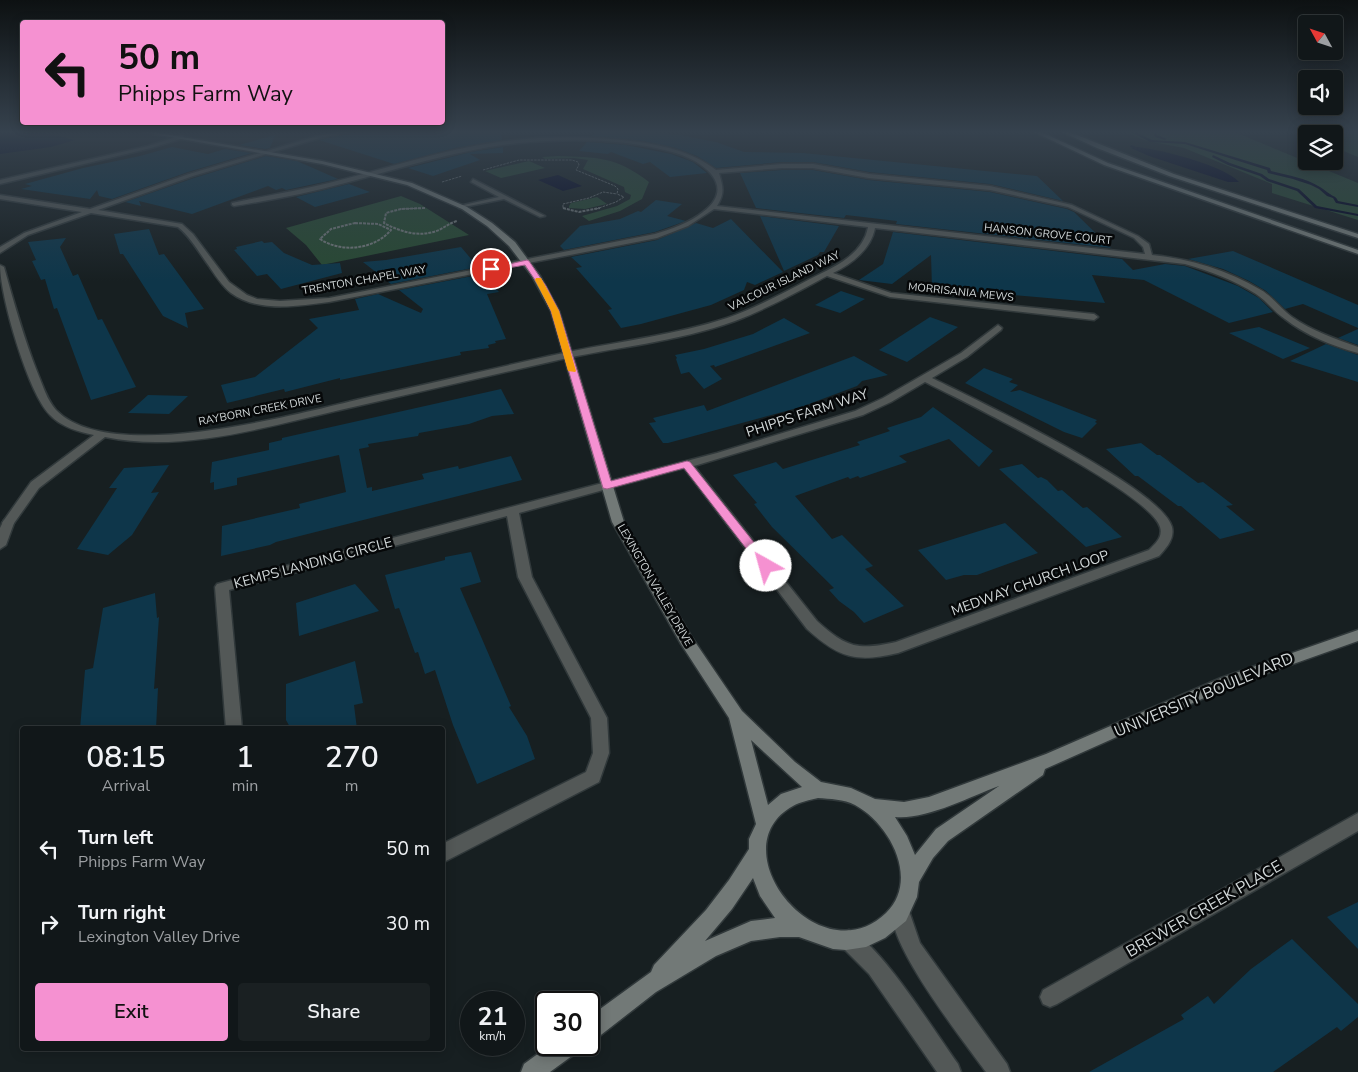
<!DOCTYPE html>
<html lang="en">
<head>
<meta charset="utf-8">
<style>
  body { margin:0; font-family:"Nunito Sans",sans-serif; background:#1a2022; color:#f1f3f6; height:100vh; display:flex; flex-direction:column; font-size:19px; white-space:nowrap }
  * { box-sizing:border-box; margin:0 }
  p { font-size:16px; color:#9c9fa2 }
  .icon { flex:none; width:28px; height:28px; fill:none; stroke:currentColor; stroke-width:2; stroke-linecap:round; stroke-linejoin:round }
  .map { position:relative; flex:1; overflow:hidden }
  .side { position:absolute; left:20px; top:726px; width:425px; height:325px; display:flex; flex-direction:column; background:#111719; border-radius:5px; box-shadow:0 2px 12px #0003,0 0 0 1px #303638 }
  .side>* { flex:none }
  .top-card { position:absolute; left:20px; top:20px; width:425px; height:105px; border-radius:5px; box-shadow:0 2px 12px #0003,0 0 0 1px #303638; background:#f591d1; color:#111; overflow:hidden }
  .needle { width:32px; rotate:310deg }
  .tools { position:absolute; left:1298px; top:15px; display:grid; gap:10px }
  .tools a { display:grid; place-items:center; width:45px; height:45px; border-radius:5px; background:#111719; box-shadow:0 2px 12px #0003,0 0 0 1px #303638; font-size:25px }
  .speed { position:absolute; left:460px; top:991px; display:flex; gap:10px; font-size:25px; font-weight:700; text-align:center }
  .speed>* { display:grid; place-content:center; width:65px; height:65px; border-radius:50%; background:#111719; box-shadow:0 2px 12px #0003,0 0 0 1px #303638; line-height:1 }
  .speed small { font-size:12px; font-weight:400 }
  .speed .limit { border:2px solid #111; border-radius:8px; background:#fff; color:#111 }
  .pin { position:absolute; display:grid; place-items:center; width:42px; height:42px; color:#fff; margin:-21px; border:2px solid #fff; border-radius:50%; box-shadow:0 1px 5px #0007 }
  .me { position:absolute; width:55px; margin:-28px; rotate:322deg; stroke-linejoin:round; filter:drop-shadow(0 0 4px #0008) }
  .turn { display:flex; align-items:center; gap:18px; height:105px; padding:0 15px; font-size:22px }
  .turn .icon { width:65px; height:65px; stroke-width:2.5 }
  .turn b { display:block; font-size:35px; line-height:42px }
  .eta { display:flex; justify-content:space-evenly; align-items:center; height:85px; text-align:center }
  .eta b { font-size:30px; font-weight:600; line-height:35px }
  .cta { display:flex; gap:10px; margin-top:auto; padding:10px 15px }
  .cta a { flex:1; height:58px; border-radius:5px; background:#f591d1; color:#111; font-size:20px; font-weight:600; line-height:58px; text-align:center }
  .cta a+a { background:#1a2022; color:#f1f3f6 }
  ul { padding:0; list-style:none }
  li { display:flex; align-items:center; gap:15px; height:75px; padding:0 15px }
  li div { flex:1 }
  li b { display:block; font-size:19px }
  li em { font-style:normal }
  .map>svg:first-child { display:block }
  .green { fill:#284933 }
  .water { fill:#000322 }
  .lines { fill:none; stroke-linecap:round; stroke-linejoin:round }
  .stream { fill:#000322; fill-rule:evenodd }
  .building { fill:#0e364a }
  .lane-casing { stroke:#31393b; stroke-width:3 }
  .street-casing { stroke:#31393b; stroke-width:3 }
  .secondary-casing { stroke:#31393b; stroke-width:3 }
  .path-far1 { stroke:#6e7577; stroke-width:1; stroke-dasharray:2.5 1; stroke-linecap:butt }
  .path { stroke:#6e7577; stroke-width:2; stroke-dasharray:3 1; stroke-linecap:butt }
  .lane { fill:#535857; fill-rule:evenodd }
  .street { fill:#535857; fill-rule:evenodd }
  .secondary { fill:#727977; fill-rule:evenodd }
  .route { fill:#f591d1; stroke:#9f5e88 }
  .slow { fill:#f59e0b }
  .labels { text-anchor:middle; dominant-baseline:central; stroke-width:5; stroke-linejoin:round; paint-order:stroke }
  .far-street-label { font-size:11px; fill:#d2d8d9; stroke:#060809 }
  .street-label { font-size:14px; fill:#d2d8d9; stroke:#060809 }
  .near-street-label { font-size:16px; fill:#d2d8d9; stroke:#060809 }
</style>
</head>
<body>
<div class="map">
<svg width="1358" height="1072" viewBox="0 0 1358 1072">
  <rect width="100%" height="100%" fill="#171f21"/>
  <g class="green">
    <path d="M1123 131H1232L1358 183V220L1272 193V184L1184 148 1147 141Z"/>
    <path d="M1290 131H1358V157L1334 147V134H1306V137Z"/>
    <path d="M558 156C597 157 617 157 649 182L642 199 620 211 589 221 582 216 617 206 630 199 631 195 625 192 624 187 583 169 588 160 574 158 545 159 542 157Z"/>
    <path d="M529 161 545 168 501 178 485 171Z"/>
    <path d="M401 196 420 204 469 235 322 265 306 245 286 228Z"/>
    <path d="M597 197 607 204 585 209 569 208V206L571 203Z"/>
  </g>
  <g class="water">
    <path d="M0 131H36L75 140 51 147 0 154Z"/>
    <path d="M1138 147C1162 150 1223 165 1239 182H1228L1149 156 1131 148Z"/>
    <path d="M558 175 582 186 563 191 538 180Z"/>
  </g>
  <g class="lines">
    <g class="stream">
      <path d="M1129 131H1133L1152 140 1185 142 1270 168 1271 171C1287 175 1306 178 1320 187 1324 189 1326 192 1330 194 1334 197 1336 196 1338 201L1358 205V207L1336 203 1333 198 1327 196 1319 189 1311 185 1293 179 1268 173 1267 170 1185 144 1150 142Z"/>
      <path d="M1153 131H1155L1157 135 1167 139 1165 140 1155 137Z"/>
      <path d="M1131 145 1136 147 1134 148 1130 147Z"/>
      <path d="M1213 155 1230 163 1262 174 1269 179 1299 189 1317 206 1358 214V216L1315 208 1297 191 1267 181 1260 176 1228 165 1212 157Z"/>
    </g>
  </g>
  <g class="building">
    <path d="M356 131H501L502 140 455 148 394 164 319 140 354 133Z"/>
    <path d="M596 131H645L680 135 716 142 744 152 803 153 1037 176 1063 201 990 184 869 172 813 162H782L716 168 697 156 676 148 643 141 592 136Z"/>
    <path d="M275 135 270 148 265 149 239 145Z"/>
    <path d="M587 142 626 145 671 154 693 162 707 173 670 177 650 162 643 164 611 152 608 154 579 151Z"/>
    <path d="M172 147 208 154 225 149 252 153 188 172 112 199 99 196 97 190 90 199 21 189 32 186 25 184 83 168 140 156Z"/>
    <path d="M503 147V153L470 154 480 160 433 176 408 168 471 152Z"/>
    <path d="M266 156 297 161 338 179 286 190 282 188 276 190 268 186 192 214 139 201 141 206 125 202 194 178Z"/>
    <path d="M782 170H813L869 180 990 192 1067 209 1074 212 1111 248 896 224 897 221 846 215 844 218 756 208 740 173Z"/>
    <path d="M349 184 370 192 315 207 296 197Z"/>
    <path d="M656 200 682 204 667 216 686 221 655 232 564 250 560 246 580 226 620 219 638 211 641 212Z"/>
    <path d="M760 216 839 226 824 252H820L818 255 784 271Z"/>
    <path d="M731 219 783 272 755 285 747 282 744 290 711 305 641 324 621 328 608 310 612 309 576 268 582 267 571 257 657 240 696 223 713 228Z"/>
    <path d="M149 229 159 255 164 254 204 309 185 313 188 328 163 316 123 254H120L114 234Z"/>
    <path d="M893 232 1122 259 1133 270 1165 264 1185 266 1238 286 1259 298 1273 312 1229 323 1144 280 1092 275 1105 303 932 288 931 255 892 284 859 280 883 264Z"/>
    <path d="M66 238 60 247 73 276 78 274 98 320 102 319 136 387 91 400 57 308 54 309 45 279 41 280 32 261 36 260 28 242Z"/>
    <path d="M262 241 264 243 272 242 284 253 312 265 340 263 342 273 281 289 267 274 257 276 234 250 237 249 236 247Z"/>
    <path d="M461 247 478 267 391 284 363 262 386 260Z"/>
    <path d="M1233 251 1358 305V328L1303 304 1285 309 1266 291 1249 281 1223 269 1188 259Z"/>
    <path d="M483 274 499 292 487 294 506 339 495 341 496 343 488 345 489 348 460 352 461 355 340 380V378L285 392 284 389 227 403 221 385 255 377 318 328 309 319 359 310 355 299 378 294 421 313 423 309 399 290Z"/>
    <path d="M841 291 865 299 840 313 815 305Z"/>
    <path d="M930 317 958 327 907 362 879 350Z"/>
    <path d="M784 318 810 333 715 367 714 365 710 366 722 379 704 389 689 372 681 374 676 359 677 358 675 355 704 349 753 334Z"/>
    <path d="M1259 327 1310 348 1283 359 1229 333Z"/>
    <path d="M1358 329V345L1338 338Z"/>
    <path d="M1326 344 1358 355V382L1290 361Z"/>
    <path d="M854 356 888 375 862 381 857 386 801 407 668 443H663L649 423 656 422 653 418 704 405 707 411Z"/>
    <path d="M984 368 1013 379 1009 382 1018 385 1010 392 1020 390 1097 420 1095 422 1097 423 1082 438 1064 432 965 383Z"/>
    <path d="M501 389 514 414 492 416 469 424 419 433 418 436 368 444 369 447 359 449 367 488 372 487V491L424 479 422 474 458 466 459 469 511 456 522 480 276 542 270 545 221 556 222 526 300 508 299 504 346 492 339 455 237 478V485L214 490V482L210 483 212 462 269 450V443L282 440V438Z"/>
    <path d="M148 395 188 396 169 414 128 413Z"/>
    <path d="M933 407 993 451 979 467 949 439 899 456 907 462 860 478 858 476 850 479 848 477 795 496 832 539 842 535 873 566 865 569 904 606 864 623 854 612 839 601 829 590 834 588 772 527 754 504 757 503 733 475 776 462 783 469 860 445 857 442 890 431 887 428 921 417Z"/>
    <path d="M1141 443 1157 455H1160L1198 483 1203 482 1233 505 1226 506 1255 530 1220 539 1181 506H1178L1138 476H1135L1106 449Z"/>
    <path d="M1022 464 1038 478 1041 477 1047 480 1058 491 1062 490 1083 508 1087 507 1122 537 1086 547 999 469Z"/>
    <path d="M169 465 151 493 159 492 132 535 108 555 77 549 117 488H109L124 468Z"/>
    <path d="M1005 523 1038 553 977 575H964L946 580 918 550Z"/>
    <path d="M471 552 481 582 460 588 511 706 509 707 527 736 535 759 477 784 453 725 435 670 425 674 418 652 415 653 399 608 395 609 385 575 445 560V557Z"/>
    <path d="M355 584 379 611 299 636 296 603Z"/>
    <path d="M155 593 157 618 159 617 154 689 158 688 156 729H80L85 670 93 668 103 608Z"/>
    <path d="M355 661 363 703 354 705 357 729H291L286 720V684Z"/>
    <path d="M1358 902V949L1327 917Z"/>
    <path d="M1292 939 1358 1004V1017L1341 1031 1337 1027 1273 1072H1089L1184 1019 1181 1015 1208 996 1214 1004 1251 969Z"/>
  </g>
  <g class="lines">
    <defs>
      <g id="lane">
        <path d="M473 179 545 216 540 217 504 199 459 208V206L499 197 471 182Z"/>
        <path d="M8 519 14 523 6 545 0 549V528L4 520Z"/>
      </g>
      <g id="street">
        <path d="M344 131H354L320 138 193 176 98 210 182 224 193 234 229 282 247 295 257 299 280 301 329 298 655 234C672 229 689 223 703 212 739 185 700 159 672 152 633 141 590 139 548 141 479 143 412 165 345 183 309 193 271 200 234 206L232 205V203C264 196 297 191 329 183 385 169 441 150 498 142 542 136 587 136 631 141 662 145 691 151 716 170L782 164H813L869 174 990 186 1072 205 1138 236 1149 244 1152 255C1190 259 1228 270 1261 290 1273 297 1281 309 1292 317 1312 331 1336 339 1358 347V353C1333 346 1305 335 1285 319 1274 312 1267 301 1256 294 1234 280 1210 271 1185 264L875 228C871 249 852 264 833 273L891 293 1094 314 1098 317 1094 320 890 297 827 276C797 292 767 309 735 321 677 342 615 347 554 361 483 377 412 394 340 410 266 427 181 453 105 437L39 488 12 526H4L2 523 31 482 94 435C79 432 61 427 50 415 28 393 0 296 0 265L4 267C14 303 24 339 38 374 43 386 47 400 56 410 111 467 304 412 373 396 438 382 503 366 568 352 621 341 675 335 727 318 756 308 783 293 810 279 834 267 863 255 868 227L714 209 688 226 657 238 329 302C298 306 258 313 231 293 222 286 215 275 209 266 199 253 191 237 178 227L91 213 28 235 0 253V247L24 233 82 212 0 199V195L90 209 189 174 317 136ZM782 168H813L869 178 990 190 1068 207 1134 238 1143 247 1145 254 717 206C725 193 723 187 719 173Z"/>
        <path d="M182 135 184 138 151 148 0 184V180L148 146Z"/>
        <path d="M998 325 1002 328 1001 330 967 357 932 378C974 399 1161 487 1172 527 1175 539 1166 548 1159 556L898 653C856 663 839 658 807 629L684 468 519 513 532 577 607 718 609 753 599 782 442 863V844L586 772 593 753 591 718 518 577 507 516 229 590 242 729H226L215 587 217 584 717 453 855 411 883 398 961 353ZM925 382C965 402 1149 492 1160 527 1163 537 1156 543 1149 550L896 642C857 651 846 647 817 621L694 466 863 415 891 402Z"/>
        <path d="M1358 813V831L1057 1004 1050 1007 1043 1004 1040 997 1043 990Z"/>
        <path d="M900 902 907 905 920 943 1007 1064 1010 1072H986C965 1043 880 936 893 905Z"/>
        <path d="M849 930C880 943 936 1034 958 1064L961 1072H937L869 974 842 947 839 940 842 933Z"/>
      </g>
      <g id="secondary">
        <path d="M136 131H147L322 161 412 183 467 207 492 223 515 242 540 276 559 311 624 522 691 636 742 711 795 762 821 782 851 788 875 799 904 802 929 797 1046 754 1221 678 1358 630V641L1231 686 1045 769 1043 775 948 841 933 858 919 882 917 897 906 921 885 938 866 947 846 950 833 949 799 937H780L751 941 716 956 656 992 597 1038 589 1041V1017L651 972 654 965 706 910 729 880 749 849V839L756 824 729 718 681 644 612 522 551 311 532 276 509 246 487 226 462 209 407 185 322 164ZM751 740 802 787 781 794 768 805ZM999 786 936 829 915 855 907 836 895 817C926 820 969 797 999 786ZM818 798C830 799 844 799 855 805 890 824 920 880 886 913 819 977 717 848 793 806 800 802 810 800 818 798ZM753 878 760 896 775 918 751 921 705 941 732 909Z"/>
        <path d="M1032 131H1039L1108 163 1358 250V254L1104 165Z"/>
        <path d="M1060 131H1067L1174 174 1358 234V238L1169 176 1097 148Z"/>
        <path d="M550 1045H579L576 1053 550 1072H521L524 1064Z"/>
      </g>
    </defs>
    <use href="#lane" class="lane-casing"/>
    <use href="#street" class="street-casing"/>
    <use href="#secondary" class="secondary-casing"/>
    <g class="path-far1">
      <path d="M483 170 519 160H572L578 162 579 165 576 170 615 186 618 189 617 194"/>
      <path d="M442 182 462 176"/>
      <path d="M401 209 425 208"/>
      <path d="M566 209 563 208V204L589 198 603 192 617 194"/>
      <path d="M596 209 616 202 624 197 617 194"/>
    </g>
    <g class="path">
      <path d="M425 208 401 209 386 213 384 223C401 232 420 238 439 230 445 227 450 223 457 221"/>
      <path d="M563 208 579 212 600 208"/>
      <path d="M355 223 378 224 391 230C374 250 341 253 320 239L331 229Z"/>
    </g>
    <use href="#lane" class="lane"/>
    <use href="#street" class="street"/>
    <use href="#secondary" class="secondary"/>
  </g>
  <linearGradient id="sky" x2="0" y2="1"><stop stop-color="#0d1112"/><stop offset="0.47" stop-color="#36424e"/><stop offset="1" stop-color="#36424e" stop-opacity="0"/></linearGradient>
  <rect width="1358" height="281" fill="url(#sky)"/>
  <path class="route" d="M527 260 529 261 546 286 559 311 611 481 687 461 690 462 771 564 772 566 771 569H762L684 468 607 489 603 488 551 311 539 286 525 265 491 271 487 269Z"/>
  <path class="slow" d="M536 278H541L559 311 576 371 575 372 568 371 551 311 535 280Z"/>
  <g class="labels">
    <g class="far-street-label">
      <text transform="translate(1048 234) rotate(6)">HANSON GROVE COURT</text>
      <text transform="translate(364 280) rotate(-10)">TRENTON CHAPEL WAY</text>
      <text transform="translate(784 281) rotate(-26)">VALCOUR ISLAND WAY</text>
      <text transform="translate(961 292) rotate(6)">MORRISANIA MEWS</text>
      <text transform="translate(260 410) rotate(-11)">RAYBORN CREEK DRIVE</text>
      <text transform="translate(655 585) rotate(60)">LEXINGTON VALLEY DRIVE</text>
    </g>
    <g class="street-label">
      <text transform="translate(807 413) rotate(-18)">PHIPPS FARM WAY</text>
      <text transform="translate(313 563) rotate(-15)">KEMPS LANDING CIRCLE</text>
      <text transform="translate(1030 583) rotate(-20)">MEDWAY CHURCH LOOP</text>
    </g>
    <g class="near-street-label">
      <text transform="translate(1204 695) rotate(-23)">UNIVERSITY BOULEVARD</text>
      <text transform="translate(1204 909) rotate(-30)">BREWER CREEK PLACE</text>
    </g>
  </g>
</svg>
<div class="tools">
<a><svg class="needle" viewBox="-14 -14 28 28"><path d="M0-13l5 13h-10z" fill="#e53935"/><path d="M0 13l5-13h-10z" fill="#9c9fa2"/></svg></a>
<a><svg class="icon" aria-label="sound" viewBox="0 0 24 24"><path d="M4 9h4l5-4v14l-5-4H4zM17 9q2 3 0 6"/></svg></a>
<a><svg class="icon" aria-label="layers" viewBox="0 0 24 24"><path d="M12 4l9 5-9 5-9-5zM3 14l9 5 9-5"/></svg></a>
</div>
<div class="speed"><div>21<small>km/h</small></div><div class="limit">30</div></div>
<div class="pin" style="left:491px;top:269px;background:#d93025"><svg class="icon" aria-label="arrive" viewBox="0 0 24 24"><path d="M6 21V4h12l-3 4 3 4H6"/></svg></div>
<svg class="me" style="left:766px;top:566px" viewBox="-20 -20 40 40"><circle r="19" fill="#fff"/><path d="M0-13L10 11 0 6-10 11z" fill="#f591d1"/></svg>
<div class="top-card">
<div class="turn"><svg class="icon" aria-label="left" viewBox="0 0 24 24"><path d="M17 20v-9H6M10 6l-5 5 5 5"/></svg><div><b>50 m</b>Phipps Farm Way</div></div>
</div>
<section class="side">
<div class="eta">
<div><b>08:15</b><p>Arrival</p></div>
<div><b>1</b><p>min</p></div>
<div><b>270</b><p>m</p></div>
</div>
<ul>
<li><svg class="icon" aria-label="left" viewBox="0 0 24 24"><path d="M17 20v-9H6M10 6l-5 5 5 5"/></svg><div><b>Turn left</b><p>Phipps Farm Way</p></div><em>50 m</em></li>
<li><svg class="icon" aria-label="right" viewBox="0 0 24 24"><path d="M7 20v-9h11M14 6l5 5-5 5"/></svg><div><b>Turn right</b><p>Lexington Valley Drive</p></div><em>30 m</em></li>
</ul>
<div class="cta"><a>Exit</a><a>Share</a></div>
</section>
</div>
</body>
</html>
